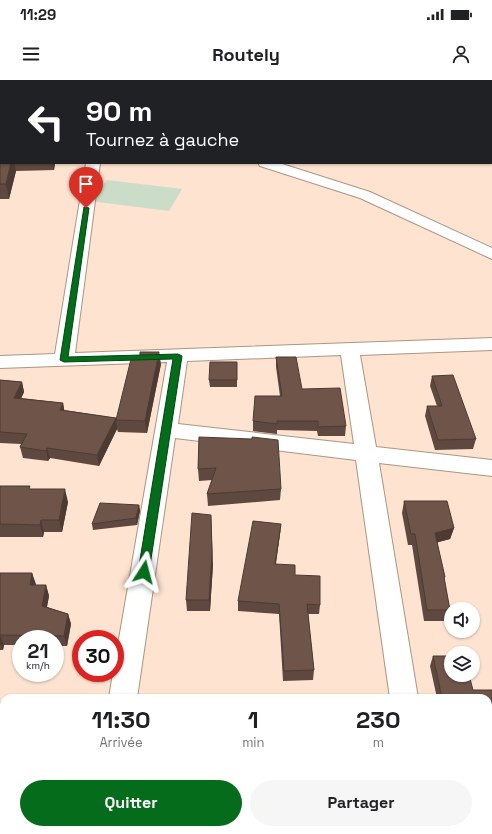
<!DOCTYPE html>
<html lang="fr">
<head>
<meta charset="utf-8">
<style>
  body { margin:0; font-family:"Space Grotesk",sans-serif; background:#f6f6f6; color:#202124; height:100vh; display:flex; flex-direction:column; font-size:15px; white-space:nowrap }
  * { box-sizing:border-box; margin:0 }
  p { font-size:13px; color:#757577 }
  .icon { flex:none; width:22px; height:22px; fill:none; stroke:currentColor; stroke-width:2; stroke-linecap:round; stroke-linejoin:round }
  .map { position:relative; flex:1; overflow:hidden }
  .drawer { position:absolute; left:0px; top:614px; width:492px; height:140px; display:flex; flex-direction:column; background:#fff; border-radius:12px 12px 0 0; box-shadow:0 1px 3px #0004 }
  .drawer>* { flex:none }
  .guide { position:absolute; left:0px; top:0px; width:492px; height:84px; box-shadow:0 1px 3px #0004; background:#202124; color:#fff; overflow:hidden }
  .buttons { position:absolute; left:444px; top:522px; display:grid; gap:8px }
  .buttons a { display:grid; place-items:center; width:36px; height:36px; border-radius:50%; background:#fff; box-shadow:0 1px 3px #0004; font-size:20px }
  .speed { position:absolute; left:12px; top:550px; display:flex; gap:8px; font-size:20px; font-weight:700; text-align:center }
  .speed>* { display:grid; place-content:center; width:52px; height:52px; border-radius:50%; background:#fff; box-shadow:0 1px 3px #0004; line-height:1 }
  .speed small { font-size:10px; font-weight:400 }
  .speed .limit { border:6px solid #d22; background:#fff; color:#111 }
  .pin { position:absolute; display:grid; place-items:center; width:34px; height:34px; color:#fff; margin:-41px -17px; border-radius:50% 50% 50% 0; rotate:-45deg; box-shadow:0 0 4px #0007 }
  .pin .icon { rotate:45deg }
  .me { position:absolute; width:44px; margin:-22px; rotate:9deg; stroke-linejoin:round; filter:drop-shadow(0 0 3px #0008) }
  .turn { display:flex; align-items:center; gap:14px; height:84px; padding:0 20px; font-size:18px }
  .turn .icon { width:52px; height:52px; stroke-width:2.5 }
  .turn b { display:block; font-size:28px; line-height:34px }
  .eta { display:flex; justify-content:space-evenly; align-items:center; height:68px; text-align:center }
  .eta b { font-size:24px; font-weight:700; line-height:28px }
  .button { display:flex; gap:8px; margin-top:auto; padding:8px 20px }
  .button a { flex:1; height:46px; border-radius:24px; background:#046c1a; color:#fff; font-size:16px; font-weight:700; line-height:46px; text-align:center }
  .button a+a { background:#f6f6f6; color:#202124 }
  .status { display:flex; justify-content:space-between; align-items:center; height:28px; padding:0 20px; background:#fff; direction:ltr }
  .status svg { height:11px; fill:currentColor }
  header { display:flex; justify-content:space-between; align-items:center; height:52px; padding:0 20px; background:#fff; font-size:18px; font-weight:700 }
  .map>svg:first-child { display:block }
  .green { fill:#cbddc9 }
  .lines { fill:none; stroke-linecap:round; stroke-linejoin:round }
  .minor-casing { stroke:#ad9583; stroke-width:2 }
  .minor { fill:#fff; fill-rule:evenodd }
  .wall { fill:#5f483f }
  .shaded-wall { fill:#4d3b33 }
  .building { fill:#6e5449; stroke:#4d3b33 }
  .route { fill:#046c1a; stroke:#034611 }
</style>
</head>
<body>
<div class="status"><b>11:29</b><svg viewBox="0 0 49 12"><path d="M0 12V9h3v3zM5 12V6h3v6zM10 12V3h3v9zM15 12V0h3v12zM26 1h20v11H26zM47 4h2v5h-2z"/></svg></div>
<header><svg class="icon" aria-label="menu" viewBox="0 0 24 24"><path d="M4 6h16M4 12h16M4 18h16"/></svg>Routely<svg class="icon" aria-label="person" viewBox="0 0 24 24"><circle cx="12" cy="8" r="4"/><path d="M4 21q1-7 8-7t8 7"/></svg></header>
<div class="map">
<svg width="492" height="754" viewBox="0 0 492 754">
  <rect width="100%" height="100%" fill="#fde3d0"/>
  <path class="green" d="M107 100 182 109 169 131 90 121Z"/>
  <g class="lines">
    <defs>
      <g id="minor">
        <rect x="0" y="21" width="1" height="8"/>
        <path d="M86 83H100L75 273 492 258V270L360 275 376 367 492 380V396L379 383 418 618H390L356 380 175 358 137 618H109L113 593H115V582L167 282 0 288V276L55 274ZM341 275 354 364 178 344 187 281Z"/>
        <path d="M258 83H279L370 112 492 168V179L360 118 260 86Z"/>
        <path d="M0 639 4 640V668L0 667Z"/>
        <path d="M488 737 492 738V754H458L456 750H488Z"/>
        <path d="M87 750H119L118 754H86Z"/>
        <rect x="408" y="750" width="32" height="4"/>
      </g>
    </defs>
    <use href="#minor" class="minor-casing"/>
    <use href="#minor" class="minor"/>
  </g>
  <g class="wall">
    <rect x="328" y="0" width="21" height="1"/>
    <path d="M0 56 1 83H55L54 90 16 91 9 119H0Z"/>
    <path d="M276 277 302 309 346 346 345 356H318L317 351 277 350V354L253 351V341L280 316 276 287Z"/>
    <path d="M237 282V307H210L209 300Z"/>
    <path d="M161 284 147 353 118 352 117 349 99 386 50 378 48 381 23 378 20 367 21 364 0 363V300L22 302 24 312 21 318 63 323 64 330 116 338V339Z"/>
    <path d="M432 296 476 359 473 369 435 370 425 336 427 326H437L430 306Z"/>
    <path d="M199 357 281 409 280 420 208 426 207 414 212 400 199 401 198 389Z"/>
    <path d="M0 406 31 409 68 422 62 452H44L43 457H0Z"/>
    <path d="M404 421 454 448 450 459 437 462 445 497 444 500 450 530 447 541H424L412 465H408L402 433Z"/>
    <path d="M139 425 140 431 137 445 93 450 92 444Z"/>
    <path d="M281 444 280 454 276 484 295 495 320 525 319 534H308L314 590 313 600 283 601 279 534 238 531V521Z"/>
    <path d="M213 484 210 531H187L186 520Z"/>
    <path d="M0 493H32L35 505H46L49 516 47 527 68 534 71 544 67 566H55V559H21V565H4L3 570H0Z"/>
    <path d="M433 576 473 610H492V656H488V618H437L430 586Z"/>
    <path d="M159 750H202L201 754H159Z"/>
  </g>
  <g class="shaded-wall">
    <path d="M11 83H14L16 91 9 119 6 104Z"/>
    <path d="M52 83H55L54 90Z"/>
    <path d="M159 272 161 284 147 353 145 341Z"/>
    <path d="M22 302 24 312 17 328 14 318Z"/>
    <path d="M63 323 65 334 60 330Z"/>
    <path d="M116 338 117 349 99 386 97 375Z"/>
    <path d="M47 368 50 378 48 381 46 371Z"/>
    <path d="M65 409 68 422 62 452 59 440Z"/>
    <path d="M139 425 140 431 137 445 136 438Z"/>
    <path d="M211 435 213 484 210 531 209 520Z"/>
    <path d="M41 440 44 452 43 457 40 445Z"/>
    <path d="M281 444 280 454 274 494 275 484Z"/>
    <path d="M454 448 450 459 432 464 435 453Z"/>
    <path d="M32 493 36 504 34 515 30 505Z"/>
    <path d="M46 505 49 516 45 536 42 526Z"/>
    <path d="M68 534 71 544 67 566 64 556Z"/>
    <path d="M0 555 4 565 3 570 0 564Z"/>
    <path d="M81 750H84L83 754H80Z"/>
    <path d="M200 750H202L201 754H200Z"/>
  </g>
  <g class="building">
    <path d="M0 56H1V83H11L6 104H0Z"/>
    <path d="M140 272H159L145 341 116 340 131 279H140Z"/>
    <path d="M276 277H296L302 309 340 308 346 346 318 347V341H277V344L253 341 255 316H282Z"/>
    <path d="M210 282H237V300H209Z"/>
    <path d="M453 295 476 359 438 360 427 326H442L432 296Z"/>
    <path d="M0 300 22 302 14 318 63 323 60 330 116 338 97 375 47 368 46 371 20 367 27 354 0 352Z"/>
    <path d="M199 357 252 359V357L278 360 281 409 207 414 216 388 198 389Z"/>
    <path d="M0 406H30L29 409H65L59 440H41L40 445 0 444Z"/>
    <path d="M404 421H447L454 448 435 453 445 497H444L450 530H427L415 454H411Z"/>
    <path d="M100 423 139 425 136 438 92 444Z"/>
    <path d="M192 433 211 435 212 473 209 520H186Z"/>
    <path d="M253 441 281 444 275 484 295 485V495L320 496V525L307 524 314 590 284 591 279 524 238 521Z"/>
    <path d="M0 493H32L30 505H46L42 526 68 534 64 556 0 555Z"/>
    <path d="M433 576H451V595H469L473 610H492V647H488V618H442Z"/>
    <path d="M61 750H81L80 754H60Z"/>
    <rect x="240" y="750" width="41" height="4"/>
  </g>
  <path class="route" d="M84 127 89 128 68 277 178 274 182 276 149 492 144 496 138 492 173 279 64 282 60 280Z"/>
</svg>
<div class="buttons">
<a><svg class="icon" aria-label="sound" viewBox="0 0 24 24"><path d="M4 9h4l5-4v14l-5-4H4zM17 9q2 3 0 6"/></svg></a>
<a><svg class="icon" aria-label="layers" viewBox="0 0 24 24"><path d="M12 4l9 5-9 5-9-5zM3 14l9 5 9-5"/></svg></a>
</div>
<div class="speed"><div>21<small>km/h</small></div><div class="limit">30</div></div>
<div class="pin" style="left:86px;top:128px;background:#d93025"><svg class="icon" aria-label="arrive" viewBox="0 0 24 24"><path d="M6 21V4h12l-3 4 3 4H6"/></svg></div>
<svg class="me" style="left:144px;top:492px" viewBox="-20 -20 40 40"><path d="M0-17L14 15 0 8-14 15z" fill="#046c1a" stroke="#fff" stroke-width="4"/></svg>
<div class="guide">
<div class="turn"><svg class="icon" aria-label="left" viewBox="0 0 24 24"><path d="M17 20v-9H6M10 6l-5 5 5 5"/></svg><div><b>90 m</b>Tournez à gauche</div></div>
</div>
<section class="drawer">
<div class="eta">
<div><b>11:30</b><p>Arrivée</p></div>
<div><b>1</b><p>min</p></div>
<div><b>230</b><p>m</p></div>
</div>
<div class="button"><a>Quitter</a><a>Partager</a></div>
</section>
</div>
</body>
</html>
